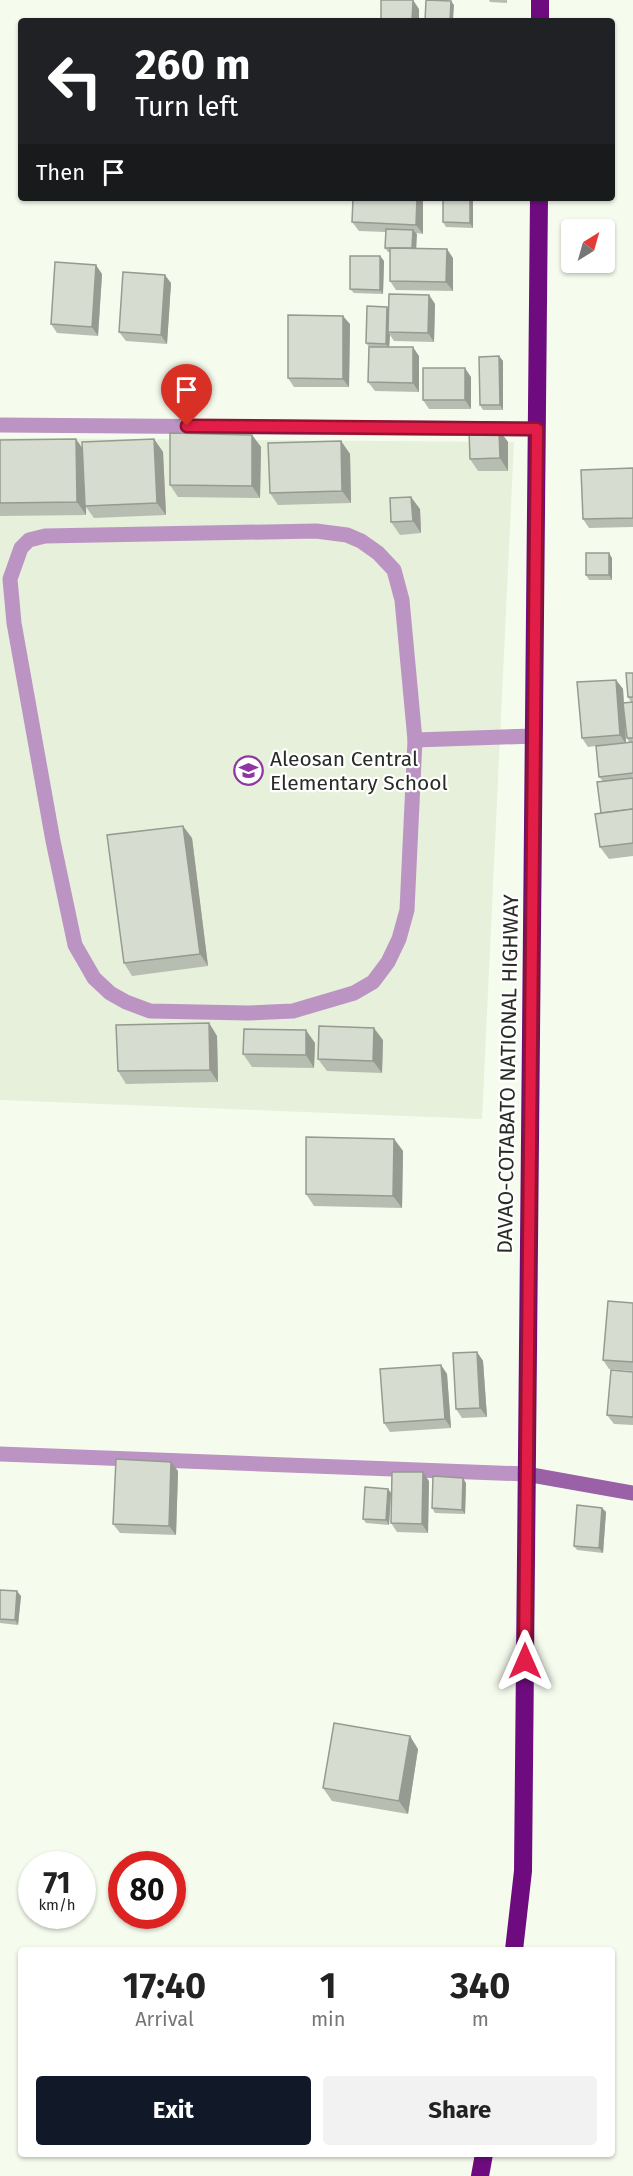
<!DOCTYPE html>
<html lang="en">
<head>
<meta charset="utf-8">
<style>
  body { margin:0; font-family:"Fira Sans",sans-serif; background:#f2f2f2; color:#222; height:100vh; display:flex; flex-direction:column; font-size:22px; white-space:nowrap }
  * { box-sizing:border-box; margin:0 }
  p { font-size:20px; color:#767676 }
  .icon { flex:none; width:33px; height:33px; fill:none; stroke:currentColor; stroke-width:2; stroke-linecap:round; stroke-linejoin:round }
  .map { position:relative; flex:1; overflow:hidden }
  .side { position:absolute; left:18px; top:1947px; width:597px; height:210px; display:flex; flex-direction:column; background:#fff; border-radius:6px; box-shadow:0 2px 4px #0004 }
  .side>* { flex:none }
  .top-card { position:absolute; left:18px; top:18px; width:597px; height:183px; border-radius:6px; box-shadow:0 2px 4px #0004; background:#202124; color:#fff; overflow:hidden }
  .needle { width:39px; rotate:37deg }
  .fabs { position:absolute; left:561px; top:219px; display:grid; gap:12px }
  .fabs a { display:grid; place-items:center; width:54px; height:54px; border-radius:6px; background:#fff; box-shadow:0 2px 4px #0004; font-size:30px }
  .speed { position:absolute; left:18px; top:1851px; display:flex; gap:12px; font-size:30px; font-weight:700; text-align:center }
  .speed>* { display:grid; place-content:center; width:78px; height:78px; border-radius:50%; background:#fff; box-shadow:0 2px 4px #0004; line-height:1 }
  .speed small { font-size:15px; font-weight:400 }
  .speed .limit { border:9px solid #d22; background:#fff; color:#111 }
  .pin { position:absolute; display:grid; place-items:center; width:51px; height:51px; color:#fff; margin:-62px -26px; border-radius:50% 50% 50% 0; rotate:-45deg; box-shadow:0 0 6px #0007 }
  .pin .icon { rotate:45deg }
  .me { position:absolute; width:66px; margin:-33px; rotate:0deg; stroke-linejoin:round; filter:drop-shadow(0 0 4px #0008) }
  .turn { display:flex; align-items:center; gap:21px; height:126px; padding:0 18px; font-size:27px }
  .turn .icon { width:78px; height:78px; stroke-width:2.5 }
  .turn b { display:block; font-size:42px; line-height:51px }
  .then { display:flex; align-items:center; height:57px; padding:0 18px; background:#0003; gap:12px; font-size:22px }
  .eta { display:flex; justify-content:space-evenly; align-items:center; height:102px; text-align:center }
  .eta b { font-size:36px; font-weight:700; line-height:42px }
  .action { display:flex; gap:12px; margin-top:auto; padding:12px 18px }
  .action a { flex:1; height:69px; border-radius:6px; background:#111827; color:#fff; font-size:24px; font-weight:700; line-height:69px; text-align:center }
  .action a+a { background:#f2f2f2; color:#222 }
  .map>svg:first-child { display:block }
  .built { fill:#e6f0db }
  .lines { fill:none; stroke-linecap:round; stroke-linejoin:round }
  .lane { stroke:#bb94c3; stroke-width:15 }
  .street { stroke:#bb94c3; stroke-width:15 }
  .secondary { stroke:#9b61a7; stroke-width:15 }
  .highway { stroke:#6e0c7f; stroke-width:18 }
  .wall { fill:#b8bdb2; fill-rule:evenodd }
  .shaded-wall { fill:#969a91 }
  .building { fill:#d6dccf; stroke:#969a91; stroke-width:1.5 }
  .route-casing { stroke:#92132f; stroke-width:15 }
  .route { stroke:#e11d48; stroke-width:10 }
  .labels { text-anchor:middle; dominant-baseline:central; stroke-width:4.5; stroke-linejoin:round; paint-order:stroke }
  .poi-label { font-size:21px; fill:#292c26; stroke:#fff; text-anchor:start }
  .street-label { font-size:21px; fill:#292c26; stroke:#fff }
</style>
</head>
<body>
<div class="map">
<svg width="633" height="2176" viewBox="0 0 633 2176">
  <rect width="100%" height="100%" fill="#f5fcee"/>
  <path class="built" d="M0 438 514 442 482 1119 0 1100Z"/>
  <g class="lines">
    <g class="lane">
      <path d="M316 531 347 535 361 541 378 553 394 570 402 600 415 740 407 910 399 939 388 962 373 982 354 993 293 1011 248 1013 150 1011 126 1002 110 993 94 978 75 945 53 841 14 623 10 579 21 548 29 540 45 536Z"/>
      <path d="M415 740 534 736"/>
    </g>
    <g class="street">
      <path d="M0 425 537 429"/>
      <path d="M0 1454 526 1474"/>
    </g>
    <path class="secondary" d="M526 1474 633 1493"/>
    <g class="highway">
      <path d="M540 21V0"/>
      <path d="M514 1950 523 1871 539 198"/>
      <path d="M480 2176 484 2154"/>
    </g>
  </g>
  <g class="wall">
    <path d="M489 0H507V3L490 2Z"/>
    <path d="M353 198H423V234L416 233V248L453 258V291L396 290 390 281V252H388L385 248 386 232 359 231 352 222Z"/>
    <path d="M443 198H473V228L446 227 443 222Z"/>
    <path d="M380 256 384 261 383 294 354 293 350 289Z"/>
    <path d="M102 274 98 336 57 333 51 324Z"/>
    <path d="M171 283 167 344 126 341 119 332Z"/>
    <path d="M429 295 435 304 434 342 394 341 390 335 389 347 419 356V392L375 391 368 382 369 347 366 343 387 307 388 310Z"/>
    <path d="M350 324 349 387H294L288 378Z"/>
    <path d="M499 356 503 361V410H483L480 405Z"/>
    <path d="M471 377V409H429L423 400Z"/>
    <path d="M499 430 508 442V471H478L470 459Z"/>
    <path d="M252 435 261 447 260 498 178 497 170 485Z"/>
    <path d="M154 439 163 452 166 515 94 518 86 507V515L0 516V440L82 448Z"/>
    <path d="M341 441 350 454 351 503 278 505 270 493Z"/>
    <path d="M633 468V527L589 528 583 519Z"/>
    <path d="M420 509 421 533 400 535 391 522Z"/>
    <path d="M612 558V580H589L586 575Z"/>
    <path d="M633 673V702H631L628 697Z"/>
    <path d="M616 680 623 689 624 703 633 702V856L609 859 600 847 603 781 599 777 596 746 588 747 582 738ZM625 719 627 738 629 742H626Z"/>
    <path d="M192 838 208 966 132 976 124 963Z"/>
    <path d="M209 1023 217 1036 218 1082 126 1084 118 1071Z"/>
    <path d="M383 1040 382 1073 327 1071 318 1059Z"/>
    <path d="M315 1043 314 1068 252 1067 243 1054Z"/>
    <path d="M394 1139 403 1151 402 1208 314 1206 306 1194Z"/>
    <path d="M633 1303V1371L609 1369 603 1360Z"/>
    <path d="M477 1352 483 1361 487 1417 462 1418 456 1409Z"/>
    <path d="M441 1365 447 1374 451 1428 390 1432 384 1423Z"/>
    <path d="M633 1372V1425L614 1424 607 1415Z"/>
    <path d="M178 1471 176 1535 120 1533 113 1524Z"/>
    <path d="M429 1481 428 1533 397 1532 391 1523Z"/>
    <path d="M466 1483 465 1514 435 1513 432 1508Z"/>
    <path d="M388 1489 391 1493 389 1525 366 1523 363 1519Z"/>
    <path d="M602 1508 606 1512 603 1553 577 1550 574 1546Z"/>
    <path d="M0 1590 21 1596 18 1625 0 1623Z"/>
    <path d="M418 1749 408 1814 332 1801 323 1788Z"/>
  </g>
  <g class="shaded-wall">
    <path d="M413 0 419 9V21H412Z"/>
    <path d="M451 1 454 5 453 21H450Z"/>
    <path d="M417 198H423V234L416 225Z"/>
    <path d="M470 198H473V228L470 223Z"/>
    <path d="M413 230 417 234 416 254 412 249Z"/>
    <path d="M447 249 453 258V291L446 282Z"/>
    <path d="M380 256 384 261 383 294 380 290Z"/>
    <path d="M96 265 102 274 98 336 92 327Z"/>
    <path d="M165 275 171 283 167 344 161 335Z"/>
    <path d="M429 295 435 304 434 342 428 333Z"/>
    <path d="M387 307 390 312 388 332 390 335 389 349 386 344Z"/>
    <path d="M343 316 350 324 349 387 343 379Z"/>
    <path d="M413 347 419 356V392L413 383Z"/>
    <path d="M499 356 503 361V410L500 405Z"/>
    <path d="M465 368 471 377V409L465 400Z"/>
    <path d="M499 430 508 442V471L500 458Z"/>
    <path d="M252 435 261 447 260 498 252 486Z"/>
    <path d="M76 439 85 452V506L86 507V515L77 502Z"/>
    <path d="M154 439 163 452 166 515 157 503Z"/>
    <path d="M341 441 350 454 351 503 342 491Z"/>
    <path d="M411 497 420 509 421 533 413 521Z"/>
    <path d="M609 553 612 558V580L609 575Z"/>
    <path d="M616 680 623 689 626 744 620 735Z"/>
    <path d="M183 826 192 838 208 966 200 954Z"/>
    <path d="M209 1023 217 1036 218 1082 210 1070Z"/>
    <path d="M374 1028 383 1040 382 1073 373 1061Z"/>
    <path d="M306 1030 315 1043 314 1068 306 1055Z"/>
    <path d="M394 1139 403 1151 402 1208 393 1196Z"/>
    <path d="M477 1352 483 1361 487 1417 480 1408Z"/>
    <path d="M441 1365 447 1374 451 1428 445 1419Z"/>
    <path d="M171 1462 178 1471 176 1535 169 1526Z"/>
    <path d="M423 1472 429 1481 428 1533 422 1524Z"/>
    <path d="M463 1478 466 1483 465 1514 462 1510Z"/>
    <path d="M388 1489 391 1493 389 1525 386 1520Z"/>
    <path d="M602 1508 606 1512 603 1553 599 1548Z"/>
    <path d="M17 1591 21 1596 18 1625 15 1620Z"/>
    <path d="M410 1736 418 1749 408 1814 399 1801Z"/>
  </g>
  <g class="building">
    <path d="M381 0H413L412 21H381Z"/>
    <path d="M426 0 451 1 450 21H425Z"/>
    <path d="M353 198H417L416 225 352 222Z"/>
    <path d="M443 198H470V223L443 222Z"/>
    <path d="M386 229 413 230 412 248H385Z"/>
    <path d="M390 248 447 249 446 282 390 281Z"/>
    <path d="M350 256H380V290L350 289Z"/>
    <path d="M55 262 96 265 92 327 51 324Z"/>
    <path d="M123 272 165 275 161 335 119 332Z"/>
    <path d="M389 294 429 295 428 333 388 332Z"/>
    <path d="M367 306 387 307 386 344 366 343Z"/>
    <path d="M288 315 343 316V379L288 378Z"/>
    <path d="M369 347H413V383L368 382Z"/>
    <path d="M499 356 500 405H480L479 357Z"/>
    <rect x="423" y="368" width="42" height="32"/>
    <path d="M469 430H499L500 458 470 459Z"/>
    <path d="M170 433 252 435V486L170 485Z"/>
    <path d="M76 439 77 502 0 503V440Z"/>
    <path d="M154 439 157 503 85 506 82 442Z"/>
    <path d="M341 441 342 491 270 493 268 443Z"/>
    <path d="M633 468V518L583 519 581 470Z"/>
    <path d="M411 497 413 521 391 522 390 498Z"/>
    <rect x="586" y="553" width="23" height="22"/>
    <path d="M626 673H633V697H628Z"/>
    <path d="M616 680 620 735 582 738 577 682Z"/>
    <path d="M633 702V738H627L623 703Z"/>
    <path d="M633 742V773L599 777 596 746Z"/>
    <path d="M633 778V809L601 813 597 782Z"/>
    <path d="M633 809V843L600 847 595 814Z"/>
    <path d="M183 826 200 954 124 963 107 835Z"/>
    <path d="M209 1023 210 1070 118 1071 116 1025Z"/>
    <path d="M319 1026 374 1028 373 1061 318 1059Z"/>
    <path d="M244 1029 306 1030V1055L243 1054Z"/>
    <path d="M306 1137 394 1139 393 1196 306 1194Z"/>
    <path d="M608 1301 633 1303V1362L603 1360Z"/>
    <path d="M477 1352 480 1408 456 1409 453 1353Z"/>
    <path d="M441 1365 445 1419 384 1423 380 1369Z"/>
    <path d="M611 1370 633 1372V1417L607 1415Z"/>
    <path d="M116 1459 171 1462 169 1526 113 1524Z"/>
    <path d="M392 1472H423L422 1524 391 1523Z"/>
    <path d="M433 1476 463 1478 462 1510 432 1508Z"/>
    <path d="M365 1487 388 1489 386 1520 363 1519Z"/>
    <path d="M577 1505 602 1508 599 1548 574 1546Z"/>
    <path d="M0 1590 17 1591 15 1620 0 1619Z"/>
    <path d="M334 1723 410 1736 399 1801 323 1788Z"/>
  </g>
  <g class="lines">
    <defs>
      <path id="route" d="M187 426 537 429 525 1661"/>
    </defs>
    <use href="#route" class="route-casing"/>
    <use href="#route" class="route"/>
  </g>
  <defs>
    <symbol id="school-ring" viewBox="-11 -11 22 22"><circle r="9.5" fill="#fff" stroke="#9036a2" stroke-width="1.5"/><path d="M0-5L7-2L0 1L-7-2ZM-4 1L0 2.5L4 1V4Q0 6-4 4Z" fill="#9036a2"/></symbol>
  </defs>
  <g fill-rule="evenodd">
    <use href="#school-ring" x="232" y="754" width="33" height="33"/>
  </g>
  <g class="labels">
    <g class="poi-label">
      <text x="270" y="759">Aleosan Central<tspan x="270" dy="24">Elementary School</tspan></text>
    </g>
    <g class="street-label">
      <text transform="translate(508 1074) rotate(-89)">DAVAO-COTABATO NATIONAL HIGHWAY</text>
    </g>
  </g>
</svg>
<div class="fabs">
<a><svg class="needle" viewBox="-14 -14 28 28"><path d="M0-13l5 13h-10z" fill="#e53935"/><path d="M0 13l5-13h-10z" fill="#767676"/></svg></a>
</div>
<div class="speed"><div>71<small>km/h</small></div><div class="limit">80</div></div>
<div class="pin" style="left:187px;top:426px;background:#d93025"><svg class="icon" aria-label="arrive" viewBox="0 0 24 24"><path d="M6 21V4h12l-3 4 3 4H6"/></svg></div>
<svg class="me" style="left:525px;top:1661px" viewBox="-20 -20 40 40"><path d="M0-17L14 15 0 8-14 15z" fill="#e11d48" stroke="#fff" stroke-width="4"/></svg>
<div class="top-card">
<div class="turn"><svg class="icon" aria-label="left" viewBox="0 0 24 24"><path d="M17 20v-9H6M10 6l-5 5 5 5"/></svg><div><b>260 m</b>Turn left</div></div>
<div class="then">Then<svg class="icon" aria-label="arrive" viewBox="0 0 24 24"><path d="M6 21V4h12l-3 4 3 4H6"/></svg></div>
</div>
<section class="side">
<div class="eta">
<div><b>17:40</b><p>Arrival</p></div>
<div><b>1</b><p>min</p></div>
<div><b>340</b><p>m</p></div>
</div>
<div class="action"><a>Exit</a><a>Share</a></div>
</section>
</div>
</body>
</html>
